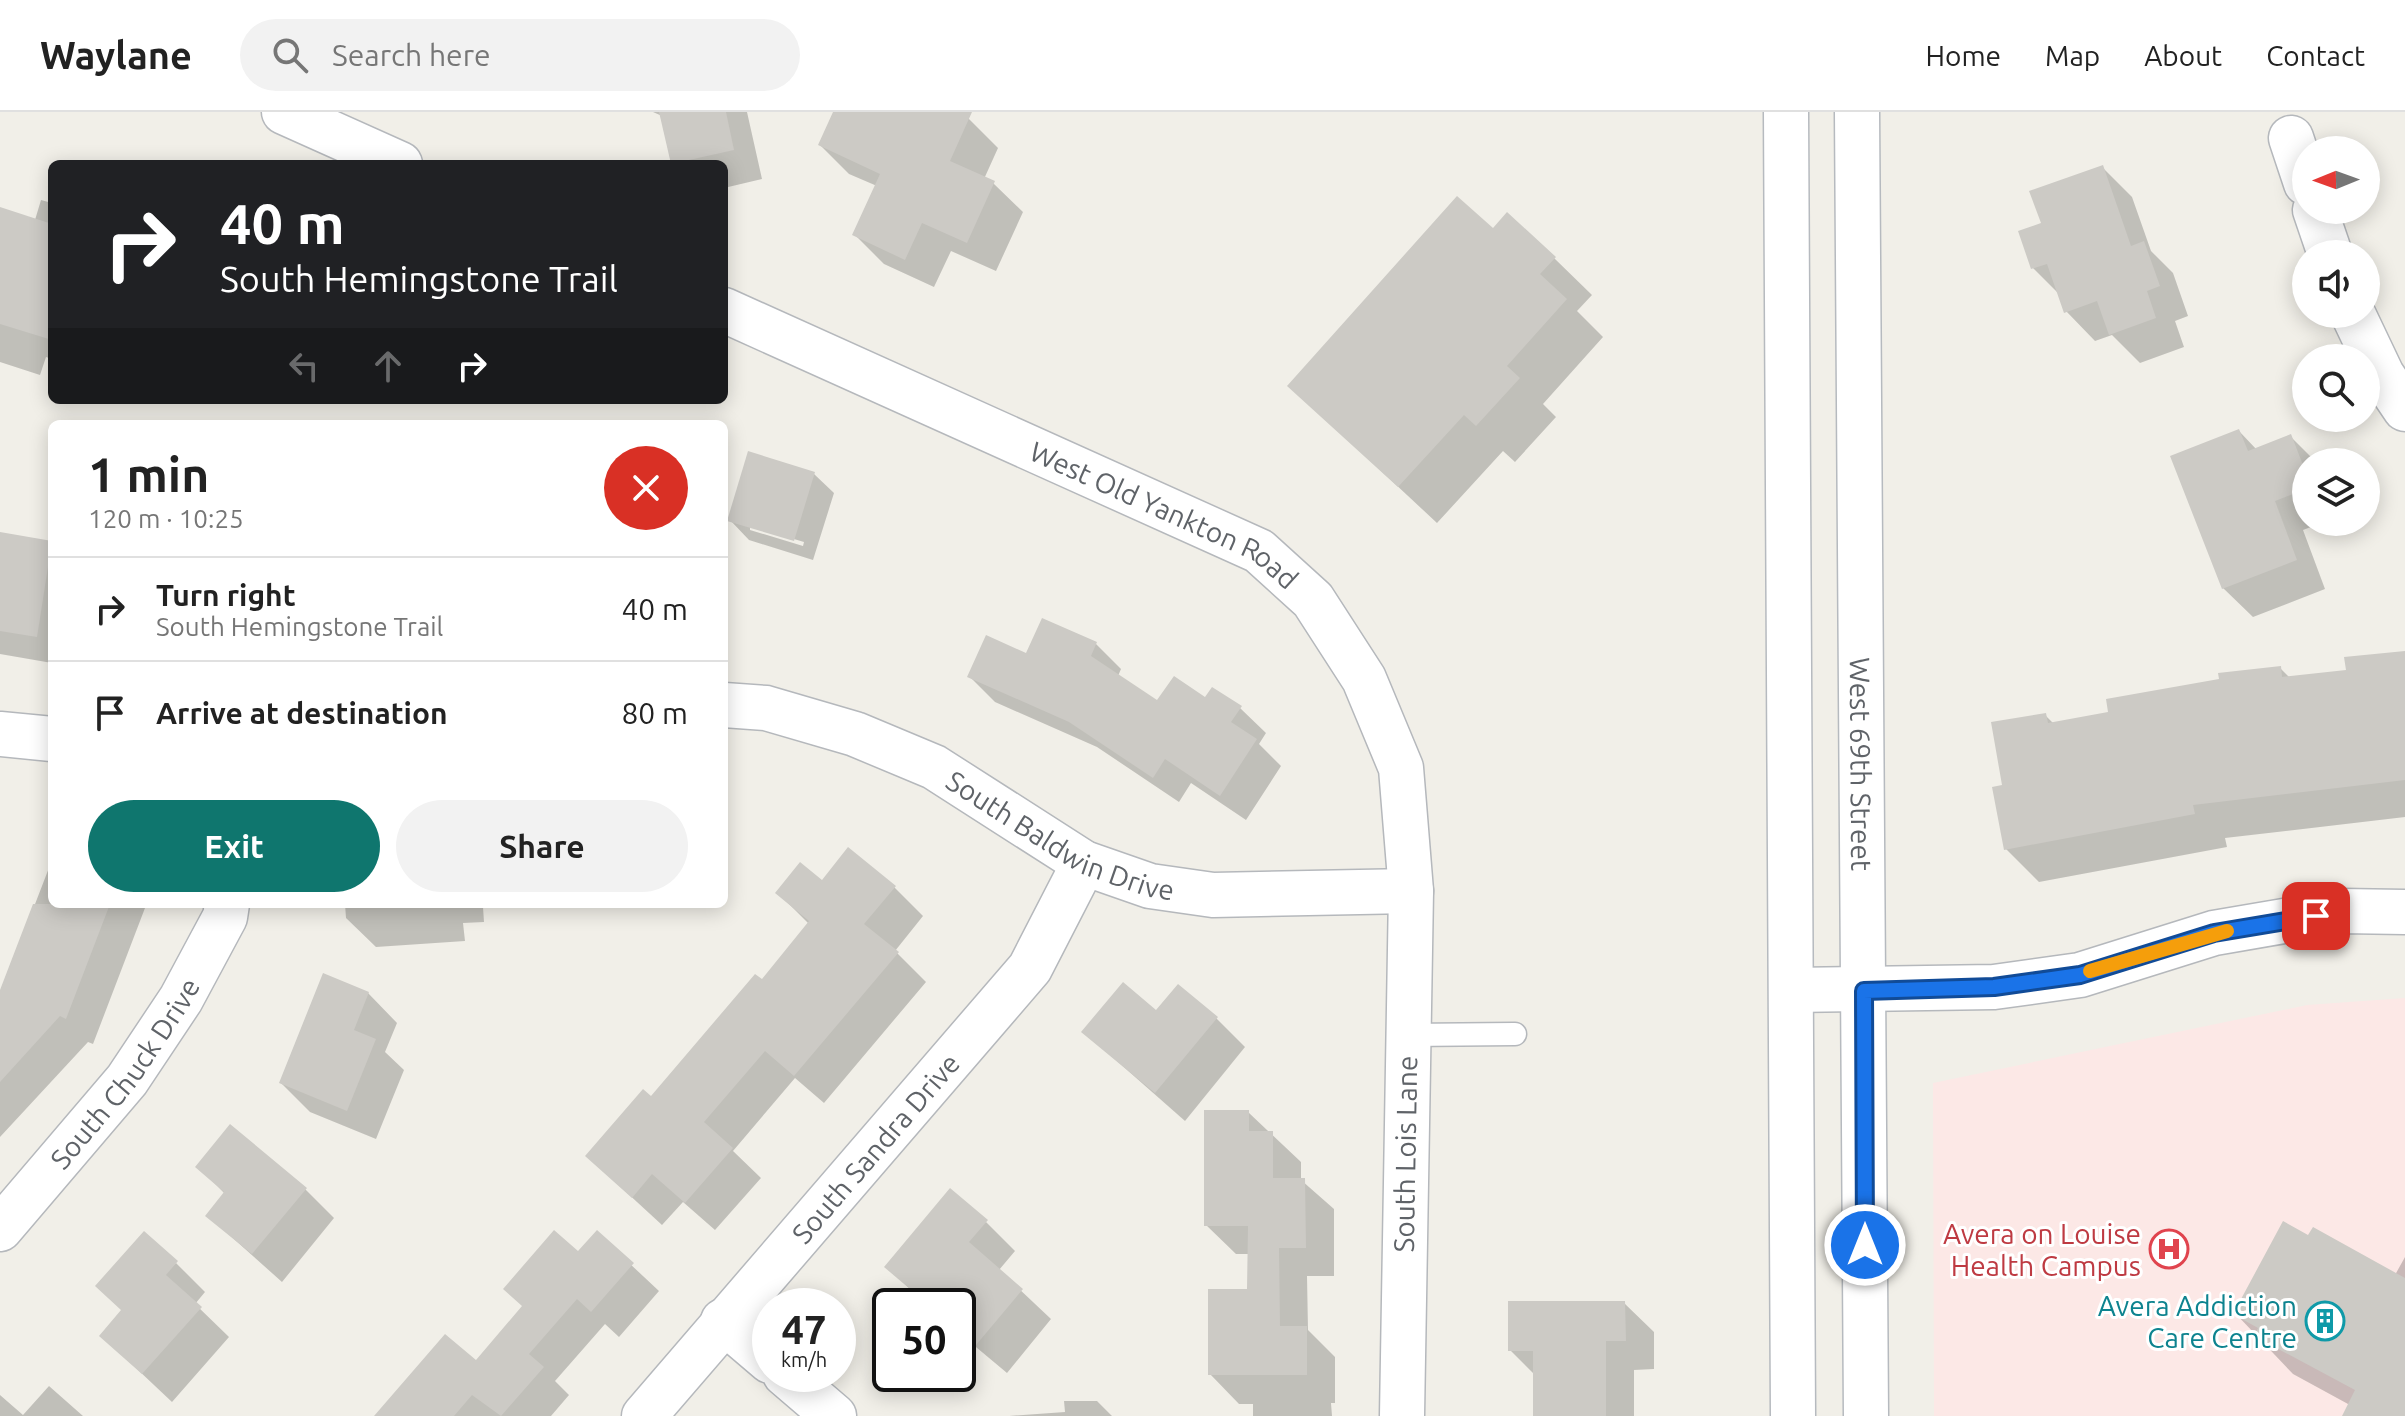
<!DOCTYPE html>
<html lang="en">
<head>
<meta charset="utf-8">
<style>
  body { margin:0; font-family:Ubuntu,sans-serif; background:#f2f2f2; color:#222; height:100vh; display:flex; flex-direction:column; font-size:30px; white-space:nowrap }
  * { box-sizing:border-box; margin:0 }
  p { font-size:26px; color:#767676 }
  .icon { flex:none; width:44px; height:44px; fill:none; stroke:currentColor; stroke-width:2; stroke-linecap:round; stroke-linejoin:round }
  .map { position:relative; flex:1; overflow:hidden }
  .side { position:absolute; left:48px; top:308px; width:680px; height:488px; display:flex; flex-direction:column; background:#fff; border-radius:12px; box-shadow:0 4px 20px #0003 }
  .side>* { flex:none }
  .guide { position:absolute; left:48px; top:48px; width:680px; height:244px; border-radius:12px; box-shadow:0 4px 20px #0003; background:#202124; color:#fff; overflow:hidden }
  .needle { width:52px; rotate:269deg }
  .fabs { position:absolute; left:2292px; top:24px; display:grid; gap:16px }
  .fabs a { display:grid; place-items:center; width:88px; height:88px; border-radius:50%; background:#fff; box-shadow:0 4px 20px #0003; font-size:40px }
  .speed { position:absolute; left:752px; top:1176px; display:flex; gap:16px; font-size:40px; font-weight:700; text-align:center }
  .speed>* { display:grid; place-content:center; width:104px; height:104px; border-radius:50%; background:#fff; box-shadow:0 4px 20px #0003; line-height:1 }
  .speed small { font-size:20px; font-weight:400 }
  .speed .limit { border:4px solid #111; border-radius:12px; background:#fff; color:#111 }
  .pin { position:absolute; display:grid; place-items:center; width:68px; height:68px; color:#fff; margin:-34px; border-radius:16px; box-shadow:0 4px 12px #0006 }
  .me { position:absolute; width:88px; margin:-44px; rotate:0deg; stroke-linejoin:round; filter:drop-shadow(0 0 6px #0008) }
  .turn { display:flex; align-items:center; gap:28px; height:168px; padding:0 40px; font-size:36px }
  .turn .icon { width:104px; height:104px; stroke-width:2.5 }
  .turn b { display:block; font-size:56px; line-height:68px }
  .lanes { display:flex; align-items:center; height:76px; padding:0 40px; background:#0003; justify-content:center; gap:40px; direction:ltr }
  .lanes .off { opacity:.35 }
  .round { display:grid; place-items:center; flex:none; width:84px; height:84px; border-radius:42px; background:#f2f2f2 }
  .head { display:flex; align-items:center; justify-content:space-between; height:136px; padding:0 40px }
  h1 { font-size:48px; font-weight:700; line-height:60px }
  .cta { display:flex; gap:16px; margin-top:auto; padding:16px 40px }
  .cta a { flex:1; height:92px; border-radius:48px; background:#0f766e; color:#fff; font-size:32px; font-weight:700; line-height:92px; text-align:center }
  .cta a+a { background:#f2f2f2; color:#222 }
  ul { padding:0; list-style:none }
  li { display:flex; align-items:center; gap:24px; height:104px; padding:0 40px; border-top:2px solid #e0e0e0 }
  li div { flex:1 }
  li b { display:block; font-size:30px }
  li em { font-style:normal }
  header { display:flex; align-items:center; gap:48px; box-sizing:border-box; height:112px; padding:0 40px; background:#fff; border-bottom:2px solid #e0e0e0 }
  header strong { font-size:38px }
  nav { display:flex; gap:44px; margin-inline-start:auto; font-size:28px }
  .search { width:560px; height:72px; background:#f2f2f2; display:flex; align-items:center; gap:20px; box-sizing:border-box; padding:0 28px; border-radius:44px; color:#767676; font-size:30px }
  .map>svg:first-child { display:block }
  .medical { fill:#fce8e6 }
  .shadow { fill:#0003; fill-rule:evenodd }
  .building { fill:#cccac5 }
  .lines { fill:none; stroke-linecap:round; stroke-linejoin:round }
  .service-casing { stroke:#b5b8bc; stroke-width:25 }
  .minor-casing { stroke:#b5b8bc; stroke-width:47 }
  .secondary-casing { stroke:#b6babf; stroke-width:47 }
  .service { stroke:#fff; stroke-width:22 }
  .minor { stroke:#fff; stroke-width:44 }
  .secondary { stroke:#fff; stroke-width:44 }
  .route-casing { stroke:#114b97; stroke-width:20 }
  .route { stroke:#1a73e8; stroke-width:14 }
  .slow { stroke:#f59e0b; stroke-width:14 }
  .labels { text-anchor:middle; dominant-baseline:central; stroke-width:6; stroke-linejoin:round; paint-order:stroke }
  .street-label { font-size:28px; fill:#5f6368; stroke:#fff }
  .health-label { font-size:28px; fill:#be3a42; stroke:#fff; text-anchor:end }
  .culture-label { font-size:28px; fill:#0d838f; stroke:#fff; text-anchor:end }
</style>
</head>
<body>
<header>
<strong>Waylane</strong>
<div class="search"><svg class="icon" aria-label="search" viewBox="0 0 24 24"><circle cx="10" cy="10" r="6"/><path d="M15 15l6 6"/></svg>Search here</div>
<nav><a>Home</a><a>Map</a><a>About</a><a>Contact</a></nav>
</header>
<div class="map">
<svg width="2405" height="1304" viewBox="0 0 2405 1304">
  <rect width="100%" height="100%" fill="#f1efe8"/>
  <path class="medical" d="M2405 886V1304H1934L1933 971 2307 893Z"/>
  <g class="shadow">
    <path d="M653 0H747L762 67 724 76V52H674L662 4Z"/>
    <path d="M835 0H954L969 7 998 36 984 67 993 71 1023 100 996 159 951 139 934 175 884 152 855 123 877 74 849 62 820 33Z"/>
    <path d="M2102 55 2132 85 2151 139 2173 161 2188 204 2175 209 2184 235 2140 251 2112 223 2095 229 2066 199 2061 184 2033 156 2043 112Z"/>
    <path d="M41 88 52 91V247L46 245 40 263 0 250V97L35 108Z"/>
    <path d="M1554 146 1592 183 1577 199 1603 225 1543 292 1556 305 1515 350 1503 339 1437 411 1289 273Z"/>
    <path d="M2239 319 2257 338 2291 325 2316 350H2306V410H2324L2303 418 2325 477 2253 505 2223 476Z"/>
    <path d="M814 362 834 381 813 448 749 428 730 408ZM750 414 804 430 803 434 750 418Z"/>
    <path d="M0 422 52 431V551L0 542Z"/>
    <path d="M1096 532 1121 557 1118 564 1158 591 1206 588 1240 596 1266 621 1259 632 1281 654 1246 708 1191 671 1179 690 1097 635 995 590 970 565 1027 544Z"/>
    <path d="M2405 541V705L2225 726 2227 735 2039 770 2006 737 2005 675 2045 603 2054 612 2110 602 2280 556 2290 566 2348 560Z"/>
    <path d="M52 748V792H140L145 796 93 932 88 930 0 1025V883Z"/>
    <path d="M822 771 894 775 923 804 895 839 926 870 824 991 795 966 733 1039 761 1066 715 1118 683 1090 662 1113 587 1044 651 987 762 870 809 812 778 781Z"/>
    <path d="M345 792H518L483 795 484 810 463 811 465 829 376 835 346 806Z"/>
    <path d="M368 881 397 911 385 940 404 958 376 1027 310 1000 281 971Z"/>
    <path d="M1216 906 1245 935 1185 1009 1084 920Z"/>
    <path d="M1248 1000 1301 1050V1068L1334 1097V1164H1307L1308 1218 1335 1245V1291H1331L1332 1304H1253V1292H1239L1210 1262 1249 1179 1250 1142H1236L1206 1113Z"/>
    <path d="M198 1054 305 1077 334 1106 282 1170 207 1103 225 1082Z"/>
    <path d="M986 1110 1015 1139 999 1158 1051 1207 1007 1261 958 1220V1194H928L887 1155Z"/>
    <path d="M597 1121 659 1179 619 1225 605 1212 555 1269 569 1283 551 1304H400L476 1251Z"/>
    <path d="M2308 1125 2395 1163 2405 1145V1304H2370L2293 1262 2235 1201Z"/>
    <path d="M176 1151 205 1180 195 1192 229 1225 172 1290 102 1224Z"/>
    <path d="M1624 1191 1654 1220V1257L1634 1258V1304H1535V1263L1510 1238Z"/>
    <path d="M49 1274 83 1304H0V1283L23 1303Z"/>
    <path d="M1064 1289H1097L1112 1304H1009L1065 1300Z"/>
  </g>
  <g class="building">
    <path d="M659 0H726L734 38 671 52Z"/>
    <path d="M833 0H972L950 49 995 69 967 131 922 111 905 148 852 123 880 62 818 33Z"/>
    <path d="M2103 53 2131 134 2144 129 2160 174 2147 179 2156 206 2109 223 2097 189 2064 201 2047 152 2031 157 2018 119 2041 111 2029 79Z"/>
    <path d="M1457 84 1493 116 1507 100 1556 145 1540 162 1567 187 1507 254 1520 266 1476 314 1464 303 1398 375 1287 274Z"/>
    <path d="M0 95 52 112V228L0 212Z"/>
    <path d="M2239 317 2248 339 2291 322 2306 361V377L2275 389 2297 448 2222 477 2170 344Z"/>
    <path d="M748 339 815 360 794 429 727 409Z"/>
    <path d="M0 420 52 429 37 525 0 519Z"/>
    <path d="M1042 506 1097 530 1091 544 1157 588 1174 564 1205 585 1212 575 1242 594 1231 610 1257 627 1220 684 1165 647 1153 666 1069 610 967 565 986 523 1026 541Z"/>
    <path d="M2405 539V668L2193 693 2195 702 2004 738 1992 675 2002 673 1991 610 2046 601 2048 611 2108 600 2106 587 2219 567 2218 561 2281 554 2282 565 2346 558 2344 545Z"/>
    <path d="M848 735 896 774 864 812 899 840 794 964 765 939 704 1010 733 1036 685 1091 652 1062 632 1086 585 1044 643 977 651 984 755 862 762 867 809 809 775 781 800 750 822 768Z"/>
    <path d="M33 792H110L66 907 60 904 0 970V878Z"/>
    <path d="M323 861 369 880 354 918 376 927 347 999 279 971Z"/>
    <path d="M1123 870 1156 898 1178 872 1218 905 1155 981 1081 920Z"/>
    <path d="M1204 998H1249V1019H1273V1066H1305L1306 1136H1279L1280 1214H1307V1263H1208V1177H1247L1248 1114H1204Z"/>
    <path d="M230 1012 307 1076 252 1142 205 1104 224 1080 195 1055Z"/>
    <path d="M950 1076 988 1108 969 1130 1023 1177 976 1233 958 1217V1194H930L884 1155Z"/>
    <path d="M2283 1109 2308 1123 2313 1115 2405 1166V1304H2342L2355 1278 2254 1224 2258 1216 2233 1202Z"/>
    <path d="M554 1118 578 1139 597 1118 634 1151 591 1200 577 1187 529 1242 544 1255 501 1304 472 1283 454 1304H374L445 1222 476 1248 522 1194 503 1177Z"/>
    <path d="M144 1119 178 1149 166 1163 202 1195 142 1262 99 1224 121 1198 95 1174Z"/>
    <path d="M1508 1189H1625L1626 1229H1606V1304H1533V1239H1508Z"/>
  </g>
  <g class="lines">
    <defs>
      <path id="service" d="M1407 923 1515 922"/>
      <g id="minor">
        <path d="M284 0 400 52"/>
        <path d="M2291 26 2306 71"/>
        <path d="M2315 98 2330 142"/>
        <path id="s1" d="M724 198 1259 439 1313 488 1364 567 1401 656 1411 779 1402 1304"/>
        <path d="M2353 202 2382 263 2405 297"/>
        <path id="s2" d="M724 593 766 596 855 622 934 655 1084 751 1150 774 1213 783 1411 779"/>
        <path d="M0 622 52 627"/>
        <path d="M1792 878 1994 875 2080 863 2214 821 2342 799 2405 800"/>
        <path id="s3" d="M0 1117 127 968 181 887 225 805 227 792"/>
        <path d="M723 1209 770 1249"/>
        <path d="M785 1262 834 1304"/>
        <path id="s4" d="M644 1304 1030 856 1084 751"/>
      </g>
      <g id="secondary">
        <path d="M1786 0 1793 1304"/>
        <path id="s5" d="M1857 0 1866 1304"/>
      </g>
    </defs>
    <use href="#service" class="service-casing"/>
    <use href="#minor" class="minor-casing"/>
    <use href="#secondary" class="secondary-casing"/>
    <use href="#service" class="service"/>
    <use href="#minor" class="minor"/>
    <use href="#secondary" class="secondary"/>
  </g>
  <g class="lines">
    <defs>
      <path id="route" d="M1865 1133 1864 879 1994 875 2080 863 2214 821 2316 804"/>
    </defs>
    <use href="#route" class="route-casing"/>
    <use href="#route" class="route"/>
    <path class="slow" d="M2090 859 2227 819"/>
  </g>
  <defs>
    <symbol id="hospital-ring" viewBox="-11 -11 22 22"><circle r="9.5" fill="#fff" stroke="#e0444e" stroke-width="1.5"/><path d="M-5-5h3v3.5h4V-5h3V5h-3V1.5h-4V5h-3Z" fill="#e0444e"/></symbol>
    <symbol id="building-ring" viewBox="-11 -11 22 22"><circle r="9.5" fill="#fff" stroke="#0f9aa8" stroke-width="1.5"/><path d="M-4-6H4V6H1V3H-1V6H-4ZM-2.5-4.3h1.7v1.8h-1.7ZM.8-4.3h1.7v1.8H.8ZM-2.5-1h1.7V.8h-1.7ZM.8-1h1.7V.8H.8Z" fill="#0f9aa8"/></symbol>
  </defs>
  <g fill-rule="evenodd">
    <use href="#hospital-ring" x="2147" y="1115" width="44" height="44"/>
    <use href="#building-ring" x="2303" y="1187" width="44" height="44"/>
  </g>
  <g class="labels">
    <g class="street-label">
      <text stroke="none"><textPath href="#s1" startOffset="486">West Old Yankton Road</textPath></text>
      <text stroke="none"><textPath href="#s5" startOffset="652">West 69th Street</textPath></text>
      <text stroke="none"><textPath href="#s2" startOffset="366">South Baldwin Drive</textPath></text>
      <text stroke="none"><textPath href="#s3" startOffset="200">South Chuck Drive</textPath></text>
      <text stroke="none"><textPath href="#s4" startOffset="354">South Sandra Drive</textPath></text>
      <text transform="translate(1405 1042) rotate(-89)">South Lois Lane</text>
    </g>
    <g class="health-label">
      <text x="2141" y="1121">Avera on Louise<tspan x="2141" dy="32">Health Campus</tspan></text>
    </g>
    <g class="culture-label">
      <text x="2297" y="1193">Avera Addiction<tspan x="2297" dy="32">Care Centre</tspan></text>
    </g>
  </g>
</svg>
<div class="fabs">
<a><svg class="needle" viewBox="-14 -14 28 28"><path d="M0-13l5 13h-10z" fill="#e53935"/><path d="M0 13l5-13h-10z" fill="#767676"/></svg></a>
<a><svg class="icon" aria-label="sound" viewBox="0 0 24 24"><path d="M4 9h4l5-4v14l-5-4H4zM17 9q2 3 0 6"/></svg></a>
<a><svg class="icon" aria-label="search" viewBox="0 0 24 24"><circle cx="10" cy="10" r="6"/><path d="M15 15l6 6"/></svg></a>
<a><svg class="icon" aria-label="layers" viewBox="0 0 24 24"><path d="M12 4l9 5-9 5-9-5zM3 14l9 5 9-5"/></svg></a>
</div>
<div class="speed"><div>47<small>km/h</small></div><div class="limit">50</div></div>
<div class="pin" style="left:2316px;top:804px;background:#d93025"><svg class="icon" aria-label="arrive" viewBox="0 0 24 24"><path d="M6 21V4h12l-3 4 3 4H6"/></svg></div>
<svg class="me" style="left:1865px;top:1133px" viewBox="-20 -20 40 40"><circle r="17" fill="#1a73e8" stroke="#fff" stroke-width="3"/><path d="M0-11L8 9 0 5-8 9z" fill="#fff"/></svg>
<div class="guide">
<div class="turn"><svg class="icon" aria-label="right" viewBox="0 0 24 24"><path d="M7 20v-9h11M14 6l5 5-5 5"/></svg><div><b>40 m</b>South Hemingstone Trail</div></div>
<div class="lanes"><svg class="icon off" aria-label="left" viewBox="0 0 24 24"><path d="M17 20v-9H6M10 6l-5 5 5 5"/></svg><svg class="icon off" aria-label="ahead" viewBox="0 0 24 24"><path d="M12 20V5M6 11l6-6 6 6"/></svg><svg class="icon" aria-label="right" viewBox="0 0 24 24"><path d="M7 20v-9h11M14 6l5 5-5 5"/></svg></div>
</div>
<section class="side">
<div class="head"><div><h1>1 min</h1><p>120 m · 10:25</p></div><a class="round" style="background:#d93025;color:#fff"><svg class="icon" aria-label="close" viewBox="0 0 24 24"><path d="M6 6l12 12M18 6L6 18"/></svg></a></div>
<ul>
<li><svg class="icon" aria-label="right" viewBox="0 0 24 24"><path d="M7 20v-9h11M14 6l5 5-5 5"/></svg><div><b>Turn right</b><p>South Hemingstone Trail</p></div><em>40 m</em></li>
<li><svg class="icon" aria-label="arrive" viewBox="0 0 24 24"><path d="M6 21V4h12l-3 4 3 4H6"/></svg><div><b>Arrive at destination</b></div><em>80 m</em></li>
</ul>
<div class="cta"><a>Exit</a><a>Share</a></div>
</section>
</div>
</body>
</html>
